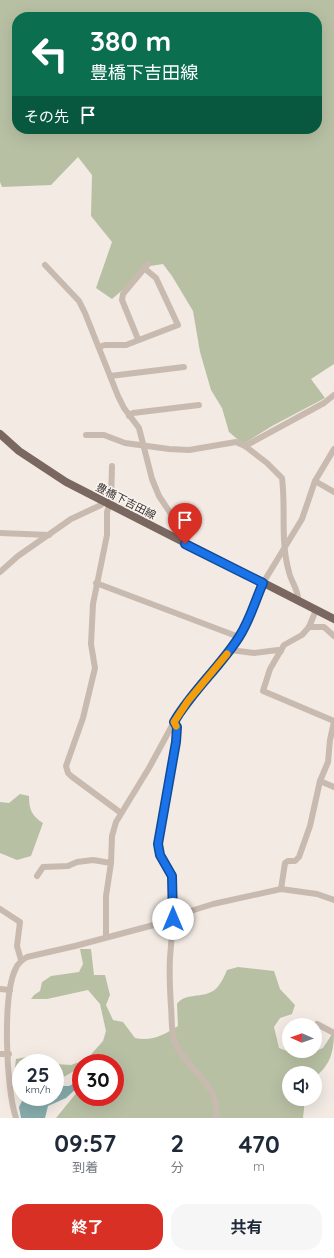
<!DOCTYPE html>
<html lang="ja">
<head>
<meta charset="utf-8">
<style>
  body { margin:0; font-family:Quicksand,"Noto Sans JP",sans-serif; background:#f6f6f7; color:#1f2937; height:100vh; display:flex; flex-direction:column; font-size:15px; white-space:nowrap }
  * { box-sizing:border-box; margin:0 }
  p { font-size:13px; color:#747a83 }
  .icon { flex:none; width:22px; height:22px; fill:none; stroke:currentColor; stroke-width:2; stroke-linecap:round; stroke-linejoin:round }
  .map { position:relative; height:1118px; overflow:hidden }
  .sheet { display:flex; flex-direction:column; background:#fff; flex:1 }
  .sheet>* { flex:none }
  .hud { position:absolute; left:12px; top:12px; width:310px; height:122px; border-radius:16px; box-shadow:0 4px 16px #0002; background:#0b6e4f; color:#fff; overflow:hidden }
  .needle { width:26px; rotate:272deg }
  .controls { position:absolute; left:282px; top:1018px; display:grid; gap:8px }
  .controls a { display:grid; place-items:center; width:40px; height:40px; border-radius:50%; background:#fff; box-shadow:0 4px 16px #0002; font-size:20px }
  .speed { position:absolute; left:12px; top:1054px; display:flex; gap:8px; font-size:20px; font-weight:700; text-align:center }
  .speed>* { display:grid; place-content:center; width:52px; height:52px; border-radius:50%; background:#fff; box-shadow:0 4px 16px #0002; line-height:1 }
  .speed small { font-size:10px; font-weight:400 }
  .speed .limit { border:6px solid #d22; background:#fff; color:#111 }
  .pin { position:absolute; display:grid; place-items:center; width:34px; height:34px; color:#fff; margin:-41px -17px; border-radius:50% 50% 50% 0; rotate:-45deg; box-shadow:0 0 4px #0007 }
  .pin .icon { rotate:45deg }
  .me { position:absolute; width:44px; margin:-22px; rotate:0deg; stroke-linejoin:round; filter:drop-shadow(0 0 3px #0008) }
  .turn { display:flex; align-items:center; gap:14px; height:84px; padding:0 12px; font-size:18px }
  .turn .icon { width:52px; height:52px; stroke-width:2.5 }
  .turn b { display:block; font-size:28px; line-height:34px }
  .then { display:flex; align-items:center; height:38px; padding:0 12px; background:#0003; gap:8px; font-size:15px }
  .eta { display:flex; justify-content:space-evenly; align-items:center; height:68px; text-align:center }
  .eta b { font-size:24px; font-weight:700; line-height:28px }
  .action { display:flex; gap:8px; margin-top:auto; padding:8px 12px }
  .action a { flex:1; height:46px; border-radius:16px; background:#d93025; color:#fff; font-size:16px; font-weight:700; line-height:46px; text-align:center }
  .action a+a { background:#f6f6f7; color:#1f2937 }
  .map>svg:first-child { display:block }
  .green { fill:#b8c0a4; fill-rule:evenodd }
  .water { fill:#85acab }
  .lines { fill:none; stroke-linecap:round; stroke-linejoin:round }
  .minor { stroke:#c9bab0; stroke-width:6 }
  .major { stroke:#796760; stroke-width:8 }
  .route-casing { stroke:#114b97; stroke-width:10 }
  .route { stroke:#1a73e8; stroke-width:7 }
  .slow { stroke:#f59e0b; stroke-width:7 }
  .labels { text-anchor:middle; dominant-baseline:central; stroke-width:3; stroke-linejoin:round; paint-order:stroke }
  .street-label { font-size:11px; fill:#39302d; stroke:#f9f4f0 }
</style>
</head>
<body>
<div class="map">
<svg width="334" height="1118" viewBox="0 0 334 1118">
  <rect width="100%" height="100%" fill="#f2eae3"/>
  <g class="green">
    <path d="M0 0H334V364L311 379 325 398 272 426 243 444 229 432 222 408 211 390 200 352 193 311 172 276 163 264 144 267 133 281 112 299 96 288 112 242 91 216 92 175 78 157 51 185 2 187 0 182ZM17 17H317V129H17Z"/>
    <path d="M20 794 29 796C29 810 32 816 43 823L31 856 17 860 0 853V802L9 803Z"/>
    <path d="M80 949H91L94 975H105L110 995 106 1005 113 1020 123 1022 135 1038C151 1042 166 1034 178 1026L177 1004C185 993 199 998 211 992 219 989 224 977 227 970L238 967 274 971 280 989 295 1005 292 1014 280 1018 274 1027 279 1048 302 1057 323 1048 334 1031C334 1050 331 1065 315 1077V1073H289V1099H305L303 1118H56L78 1091 81 1090V1097H115V1063H99L100 1055 86 1063H81V1067L55 1082V1064L71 1065 87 1059 103 1041 106 1031 100 1004 88 990 47 999H31L34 995 40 991 42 982 51 976 79 972 83 964Z"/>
    <path d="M32 1056 44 1063H21V1075L15 1067 16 1059Z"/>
  </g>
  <path class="water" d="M81 1080V1084L66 1098 48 1106 45 1118H21L19 1107 24 1097H55V1086H69Z"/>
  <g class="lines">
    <g class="minor">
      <path d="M45 265 79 301 85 313 118 396 124 408 139 428 152 479 159 496 187 538 185 544"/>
      <path d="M138 339 122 300 123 294 148 264"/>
      <path d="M99 347 105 345H126L178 325 156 278 144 268"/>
      <path d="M110 376 184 367"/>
      <path d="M129 416 133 413 199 405"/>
      <path d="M86 435H104L125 443 169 449 189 450 236 442 245 446 267 463 282 478C286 510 280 541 289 572 291 582 299 590 298 601"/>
      <path d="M245 446 324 403 334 395"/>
      <path d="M112 466 111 500 107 512V535L93 604 91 644 95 668 83 718 66 766 68 773 71 776 121 813"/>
      <path d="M315 481 334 492"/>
      <path d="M0 533 49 535"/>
      <path d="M0 572 18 556 71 519 101 505 103 502"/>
      <path d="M96 583 239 637"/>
      <path d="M316 610 309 627 302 635 284 645 270 669 263 691 334 721"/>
      <path d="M309 627H324L334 636"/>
      <path d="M230 650 254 653 278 650 281 651"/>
      <path d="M174 722 177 727 176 742 158 844C158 859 172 869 173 886 174 910 172 934 170 958 169 975 170 991 171 1007 172 1017 171 1030 174 1040 184 1069 222 1084 216 1118"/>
      <path d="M320 781 334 787"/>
      <path d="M37 876 43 867 68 866 77 862 93 860 111 863"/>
      <path d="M281 889 285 863 288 861H295L299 857 310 826 320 781 328 762 330 740 334 722"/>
      <path d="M0 909 20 922 17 946 21 960"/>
      <path d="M106 937V896L111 863 112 836 116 822 149 768 180 711 230 650 248 621 263 583 302 519 315 481 334 449"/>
      <path d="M0 989 10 990"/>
      <path d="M317 1024 334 1033"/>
      <path d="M0 1054H9"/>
      <path d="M16 1118C6 1089 2 995 16 968 18 963 22 960 27 957L75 946 165 922 181 914 213 904 281 889 317 894 334 900"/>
    </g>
    <path class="major" d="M0 434 19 451 66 482 334 619"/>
  </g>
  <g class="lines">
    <defs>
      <path id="route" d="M173 919 172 876 160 855 158 844 176 742 177 727 174 722C192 691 220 667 239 637 250 620 255 601 263 583L185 544"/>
    </defs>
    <use href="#route" class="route-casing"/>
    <use href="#route" class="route"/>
    <path class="slow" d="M176 726 174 722 188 701 227 654"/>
  </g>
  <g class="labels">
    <g class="street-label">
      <text transform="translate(126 501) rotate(27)">豊橋下吉田線</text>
    </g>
  </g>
</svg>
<div class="controls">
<a><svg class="needle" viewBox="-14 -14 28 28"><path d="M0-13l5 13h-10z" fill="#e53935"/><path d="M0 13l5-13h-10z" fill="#747a83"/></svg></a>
<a><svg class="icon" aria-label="sound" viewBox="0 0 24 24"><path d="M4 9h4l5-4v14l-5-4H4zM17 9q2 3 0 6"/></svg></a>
</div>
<div class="speed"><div>25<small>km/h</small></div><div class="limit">30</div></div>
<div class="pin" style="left:185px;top:544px;background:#d93025"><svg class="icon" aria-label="arrive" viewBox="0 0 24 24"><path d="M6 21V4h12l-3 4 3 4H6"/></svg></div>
<svg class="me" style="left:173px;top:919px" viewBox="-20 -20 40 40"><circle r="19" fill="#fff"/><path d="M0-13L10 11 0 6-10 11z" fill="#1a73e8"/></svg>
<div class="hud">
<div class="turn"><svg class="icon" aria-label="left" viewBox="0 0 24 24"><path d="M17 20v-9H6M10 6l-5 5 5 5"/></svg><div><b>380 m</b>豊橋下吉田線</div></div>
<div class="then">その先<svg class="icon" aria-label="arrive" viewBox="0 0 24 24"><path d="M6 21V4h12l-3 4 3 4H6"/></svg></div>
</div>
</div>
<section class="sheet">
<div class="eta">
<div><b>09:57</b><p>到着</p></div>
<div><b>2</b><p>分</p></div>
<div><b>470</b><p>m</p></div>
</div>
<div class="action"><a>終了</a><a>共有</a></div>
</section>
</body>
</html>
